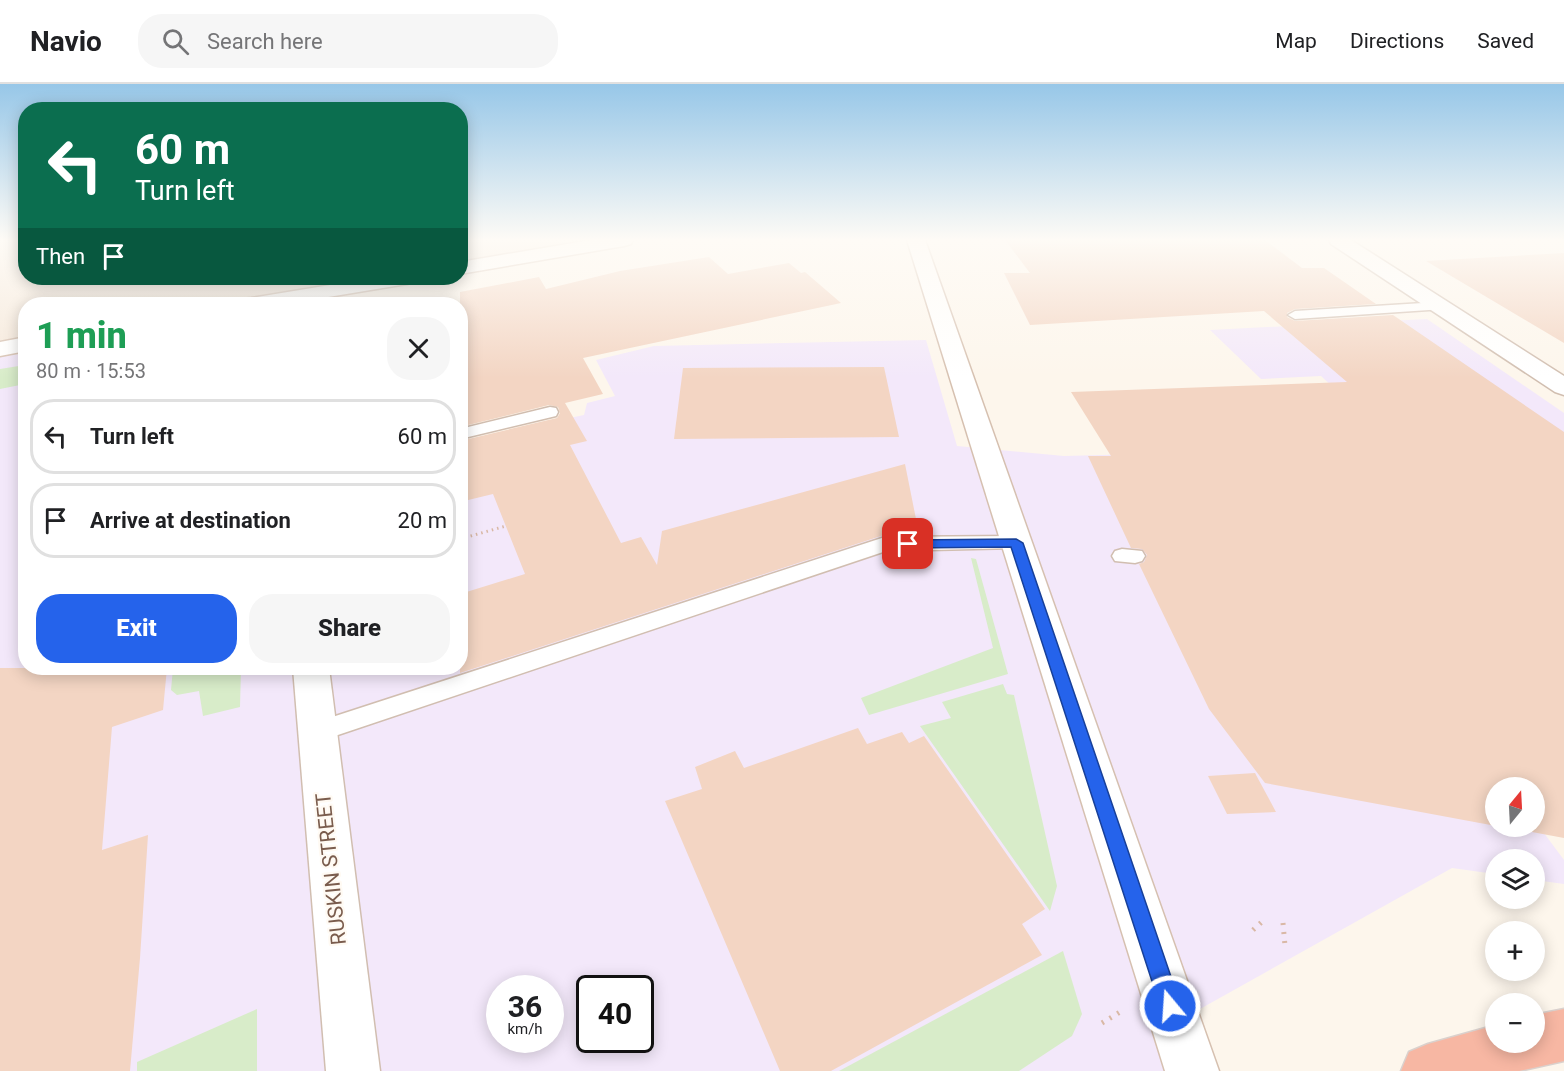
<!DOCTYPE html>
<html lang="en">
<head>
<meta charset="utf-8">
<style>
  body { margin:0; font-family:Roboto,sans-serif; background:#f6f6f6; color:#202124; height:100vh; display:flex; flex-direction:column; font-size:22px; white-space:nowrap }
  * { box-sizing:border-box; margin:0 }
  p { font-size:20px; color:#757577 }
  .icon { flex:none; width:33px; height:33px; fill:none; stroke:currentColor; stroke-width:2; stroke-linecap:round; stroke-linejoin:round }
  .map { position:relative; flex:1; overflow:hidden }
  .drawer { position:absolute; left:18px; top:213px; width:450px; height:378px; display:flex; flex-direction:column; background:#fff; border-radius:24px; box-shadow:0 3px 15px #0003 }
  .drawer>* { flex:none }
  .banner { position:absolute; left:18px; top:18px; width:450px; height:183px; border-radius:24px; box-shadow:0 3px 15px #0003; background:#0b6e4f; color:#fff; overflow:hidden }
  .needle { width:39px; rotate:18deg }
  .controls { position:absolute; left:1485px; top:693px; display:grid; gap:12px }
  .controls a { display:grid; place-items:center; width:60px; height:60px; border-radius:50%; background:#fff; box-shadow:0 3px 15px #0003; font-size:30px }
  .speed { position:absolute; left:486px; top:891px; display:flex; gap:12px; font-size:30px; font-weight:700; text-align:center }
  .speed>* { display:grid; place-content:center; width:78px; height:78px; border-radius:50%; background:#fff; box-shadow:0 3px 15px #0003; line-height:1 }
  .speed small { font-size:15px; font-weight:400 }
  .speed .limit { border:3px solid #111; border-radius:9px; background:#fff; color:#111 }
  .pin { position:absolute; display:grid; place-items:center; width:51px; height:51px; color:#fff; margin:-26px; border-radius:12px; box-shadow:0 3px 9px #0006 }
  .me { position:absolute; width:66px; margin:-33px; rotate:342deg; stroke-linejoin:round; filter:drop-shadow(0 0 4px #0008) }
  .turn { display:flex; align-items:center; gap:21px; height:126px; padding:0 18px; font-size:27px }
  .turn .icon { width:78px; height:78px; stroke-width:2.5 }
  .turn b { display:block; font-size:42px; line-height:51px }
  .then { display:flex; align-items:center; height:57px; padding:0 18px; background:#0003; gap:12px; font-size:22px }
  .round { display:grid; place-items:center; flex:none; width:63px; height:63px; border-radius:24px; background:#f6f6f6 }
  .headline { display:flex; align-items:center; justify-content:space-between; height:102px; padding:0 18px }
  h1 { font-size:36px; font-weight:800; line-height:45px; color:#1e9e55 }
  .cta { display:flex; gap:12px; margin-top:auto; padding:12px 18px }
  .cta a { flex:1; height:69px; border-radius:24px; background:#2563eb; color:#fff; font-size:24px; font-weight:800; line-height:69px; text-align:center }
  .cta a+a { background:#f6f6f6; color:#202124 }
  ul { padding:0; list-style:none }
  li { display:flex; align-items:center; gap:18px; height:75px; margin:0 12px 9px; padding:0 6px; border:3px solid #e0e0e0; border-radius:24px }
  li div { flex:1 }
  li b { display:block; font-size:22px }
  li em { font-style:normal }
  header { display:flex; align-items:center; gap:36px; box-sizing:border-box; height:84px; padding:0 30px; background:#fff; border-bottom:2px solid #e0e0e0 }
  header strong { font-size:28px }
  nav { display:flex; gap:33px; margin-inline-start:auto; font-size:21px }
  .search { width:420px; height:54px; background:#f6f6f6; display:flex; align-items:center; gap:15px; box-sizing:border-box; padding:0 21px; border-radius:24px; color:#757577; font-size:22px }
  .map>svg:first-child { display:block }
  .residential { fill:#f5e8da }
  .education { fill:#f3e8fa; fill-rule:evenodd }
  .green { fill:#d8ecc9 }
  .building { fill:#f3d5c3 }
  .lines { fill:none; stroke-linecap:round; stroke-linejoin:round }
  .lane-casing { stroke:#d1beb0; stroke-width:3 }
  .street-casing { stroke:#d1beb0; stroke-width:3 }
  .secondary-casing { stroke:#d6c0b0; stroke-width:3 }
  .highway-casing { stroke:#dad1cd; stroke-width:3 }
  .path-far1 { stroke:#d9b8a5; stroke-width:3; stroke-dasharray:1.5 4; stroke-linecap:butt }
  .path { stroke:#d9b8a5; stroke-width:5; stroke-dasharray:2 7; stroke-linecap:butt }
  .lane { fill:#fff; fill-rule:evenodd }
  .street { fill:#fff; fill-rule:evenodd }
  .secondary { fill:#fff; fill-rule:evenodd }
  .highway { fill:#f7b7a3; fill-rule:evenodd }
  .route { fill:#2563eb; stroke:#184099; stroke-width:1.5 }
  .labels { text-anchor:middle; dominant-baseline:central; stroke-width:4.5; stroke-linejoin:round; paint-order:stroke }
  .near-street-label { font-size:21px; fill:#7a5c4d; stroke:#fffaf3 }
</style>
</head>
<body>
<header>
<strong>Navio</strong>
<div class="search"><svg class="icon" aria-label="search" viewBox="0 0 24 24"><circle cx="10" cy="10" r="6"/><path d="M15 15l6 6"/></svg>Search here</div>
<nav><a>Map</a><a>Directions</a><a>Saved</a></nav>
</header>
<div class="map">
<svg width="1564" height="987" viewBox="0 0 1564 987">
  <rect width="100%" height="100%" fill="#fdf6ec"/>
  <g class="residential">
    <path d="M0 156H25L26 194H407L251 220H26L25 260 0 265Z"/>
    <path d="M461 156H624L461 184Z"/>
  </g>
  <g class="education">
    <path d="M1427 235 1564 329V350L1391 357 1321 292 1261 295 1210 246Z"/>
    <path d="M926 256 957 362 1064 372 1254 367 1496 704V742H1534L1535 737 1564 776V800L1535 796 1534 776H1496L1495 790 1452 784 1166 944 1167 987H0V273L25 269 26 584H460L461 357 584 331 587 319 615 312 596 276 654 262ZM500 904H550V956H500ZM590 904H640V956H590Z"/>
  </g>
  <g class="green">
    <path d="M25 281V300L0 305V285Z"/>
    <path d="M971 474 976 475 1008 590 869 631 861 614 993 564Z"/>
    <path d="M173 584H241L240 623 203 632 199 607 177 611 171 606Z"/>
    <path d="M1003 600 1007 610 1014 611 1057 802 1050 827 920 642 951 634 942 618Z"/>
    <path d="M1063 867 1082 930 1072 952 1019 987H839Z"/>
    <path d="M257 925V987H137V978Z"/>
  </g>
  <g class="building">
    <path d="M1005 156H1265L1302 184H1324L1376 220 1295 225 1287 229V233L1295 237 1393 231 1564 348V754L1501 742H1534V704H1496V742L1265 699 1209 625 1139 480 1144 478 1147 471 1142 465 1131 464 1088 372H1111L1071 308 1347 298 1264 227 1030 241 1004 189H1030Z"/>
    <path d="M1564 169V259L1426 177Z"/>
    <path d="M709 173 728 190 789 179 801 189 805 188 841 219 583 274 603 310 565 319 587 357 570 361 621 459 641 453 657 481 662 447 905 380 919 450 884 451 460 589V510L525 490 493 410 460 418V357L557 334 560 329 558 323 549 321 460 343V208L539 193 546 205 620 187Z"/>
    <path d="M884 283 899 353 674 355 683 284Z"/>
    <path d="M0 584H167L163 626 112 643 102 766 148 751 140 874 130 987H0Z"/>
    <path d="M858 644 867 660 902 648 909 659 924 652 1045 825 1022 840 1042 871 831 987H780L665 717 702 705 695 683 735 667 744 684Z"/>
    <path d="M1255 689 1276 728 1227 730 1208 692Z"/>
  </g>
  <g class="lines">
    <defs>
      <g id="lane">
        <path d="M1439 218 1446 222 1444 225 1295 235 1288 231 1295 227Z"/>
        <path d="M550 323 556 324 558 328 556 332 460 355V345Z"/>
        <path d="M1016 452 1023 454 1026 459 1023 464 886 467 317 658 308 655 304 648 308 641 317 638 885 453Z"/>
        <path d="M1122 465 1142 467 1145 472 1142 477 1135 479 1115 477 1112 472 1115 467Z"/>
      </g>
      <g id="street">
        <path d="M1329 156H1351L1564 292V311L1555 308 1331 160Z"/>
        <path d="M293 584H329L380 987H326Z"/>
      </g>
      <g id="secondary">
        <path d="M591 156H633L631 160 624 162 460 190V178Z"/>
        <path d="M907 156H925L1219 987H1165Z"/>
        <path d="M373 194H417L414 198 407 200 286 220H240L243 215 251 214Z"/>
        <path d="M26 253V267L0 272V258Z"/>
      </g>
      <path id="highway" d="M1564 925V977L1519 987H1401L1409 968 1428 960 1496 941V958H1534V931Z"/>
    </defs>
    <use href="#lane" class="lane-casing"/>
    <use href="#street" class="street-casing"/>
    <use href="#secondary" class="secondary-casing"/>
    <use href="#highway" class="highway-casing"/>
    <path class="path-far1" d="M460 455 506 442"/>
    <g class="path">
      <path d="M1283 839 1285 862"/>
      <path d="M1253 846 1266 834"/>
      <path d="M1102 939 1120 928"/>
    </g>
    <use href="#lane" class="lane"/>
    <use href="#street" class="street"/>
    <use href="#secondary" class="secondary"/>
    <use href="#highway" class="highway"/>
  </g>
  <linearGradient id="sky" x2="0" y2="1"><stop stop-color="#97c7e8"/><stop offset="0.53" stop-color="#fefbf6"/><stop offset="1" stop-color="#fefbf6" stop-opacity="0"/></linearGradient>
  <rect width="1564" height="294" fill="url(#sky)"/>
  <path class="route" d="M1016 455 1023 459 1181 922 1178 930 1170 933 1163 930 1160 922 1011 463 908 464 901 460 908 456Z"/>
  <g class="labels">
    <g class="near-street-label">
      <text transform="translate(331 785) rotate(-96)">RUSKIN STREET</text>
    </g>
  </g>
</svg>
<div class="controls">
<a><svg class="needle" viewBox="-14 -14 28 28"><path d="M0-13l5 13h-10z" fill="#e53935"/><path d="M0 13l5-13h-10z" fill="#757577"/></svg></a>
<a><svg class="icon" aria-label="layers" viewBox="0 0 24 24"><path d="M12 4l9 5-9 5-9-5zM3 14l9 5 9-5"/></svg></a>
<a>+</a>
<a>−</a>
</div>
<div class="speed"><div>36<small>km/h</small></div><div class="limit">40</div></div>
<div class="pin" style="left:908px;top:460px;background:#d93025"><svg class="icon" aria-label="arrive" viewBox="0 0 24 24"><path d="M6 21V4h12l-3 4 3 4H6"/></svg></div>
<svg class="me" style="left:1170px;top:922px" viewBox="-20 -20 40 40"><circle r="17" fill="#2563eb" stroke="#fff" stroke-width="3"/><path d="M0-11L8 9 0 5-8 9z" fill="#fff"/></svg>
<div class="banner">
<div class="turn"><svg class="icon" aria-label="left" viewBox="0 0 24 24"><path d="M17 20v-9H6M10 6l-5 5 5 5"/></svg><div><b>60 m</b>Turn left</div></div>
<div class="then">Then<svg class="icon" aria-label="arrive" viewBox="0 0 24 24"><path d="M6 21V4h12l-3 4 3 4H6"/></svg></div>
</div>
<section class="drawer">
<div class="headline"><div><h1>1 min</h1><p>80 m · 15:53</p></div><a class="round"><svg class="icon" aria-label="close" viewBox="0 0 24 24"><path d="M6 6l12 12M18 6L6 18"/></svg></a></div>
<ul>
<li><svg class="icon" aria-label="left" viewBox="0 0 24 24"><path d="M17 20v-9H6M10 6l-5 5 5 5"/></svg><div><b>Turn left</b></div><em>60 m</em></li>
<li><svg class="icon" aria-label="arrive" viewBox="0 0 24 24"><path d="M6 21V4h12l-3 4 3 4H6"/></svg><div><b>Arrive at destination</b></div><em>20 m</em></li>
</ul>
<div class="cta"><a>Exit</a><a>Share</a></div>
</section>
</div>
</body>
</html>
